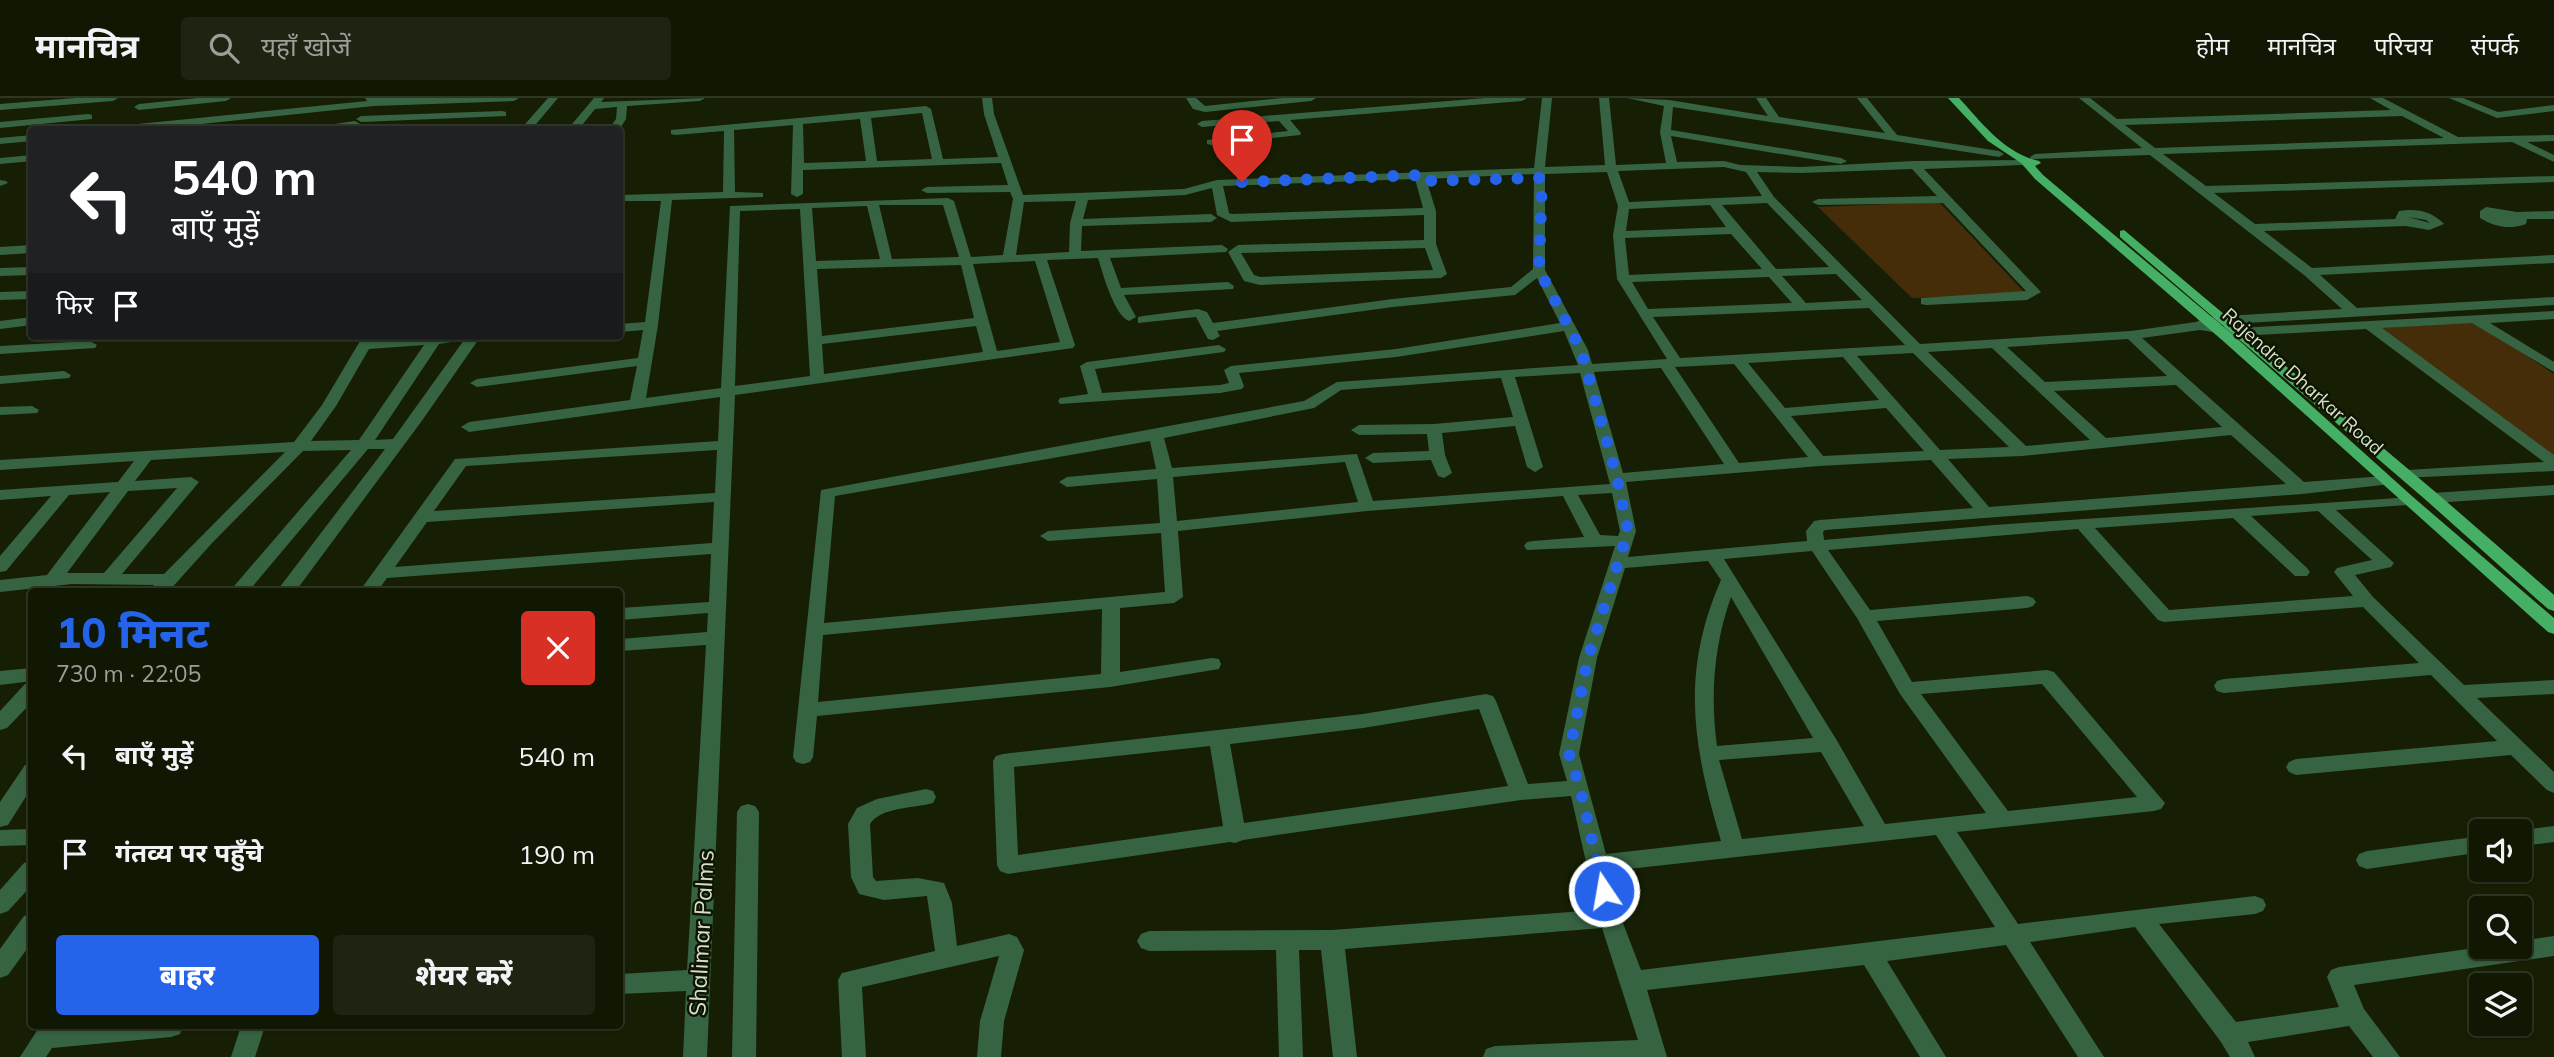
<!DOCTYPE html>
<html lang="hi">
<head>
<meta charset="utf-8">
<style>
  body { margin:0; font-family:Mulish,"Noto Sans Devanagari",sans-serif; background:#1e2411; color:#f1f3f6; height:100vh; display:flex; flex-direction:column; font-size:26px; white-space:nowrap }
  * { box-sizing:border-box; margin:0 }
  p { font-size:23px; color:#9c9f99 }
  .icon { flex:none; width:38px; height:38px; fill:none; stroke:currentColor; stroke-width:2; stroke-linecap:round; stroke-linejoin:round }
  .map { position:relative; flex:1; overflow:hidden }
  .side { position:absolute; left:28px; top:490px; width:595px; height:441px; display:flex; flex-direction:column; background:#101702; border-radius:7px; box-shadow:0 2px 5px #0004,0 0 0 2px #303624 }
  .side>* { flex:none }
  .hud { position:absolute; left:28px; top:28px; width:595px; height:214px; border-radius:7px; box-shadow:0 2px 5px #0004,0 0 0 2px #303624; background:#202124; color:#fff; overflow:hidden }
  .buttons { position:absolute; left:2469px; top:721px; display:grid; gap:14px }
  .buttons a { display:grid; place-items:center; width:63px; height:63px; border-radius:7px; background:#101702; box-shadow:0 2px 5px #0004,0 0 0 2px #303624; font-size:35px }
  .pin { position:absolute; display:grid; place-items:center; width:60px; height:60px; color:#fff; margin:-72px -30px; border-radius:50% 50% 50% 0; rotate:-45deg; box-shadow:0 0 7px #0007 }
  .pin .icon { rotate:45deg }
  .me { position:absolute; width:77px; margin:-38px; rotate:348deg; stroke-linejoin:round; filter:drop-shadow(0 0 5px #0008) }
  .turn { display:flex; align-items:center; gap:24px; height:147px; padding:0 28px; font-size:32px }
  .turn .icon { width:91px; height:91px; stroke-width:2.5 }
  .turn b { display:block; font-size:49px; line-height:60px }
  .then { display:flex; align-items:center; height:66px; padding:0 28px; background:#0003; gap:14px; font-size:26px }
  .round { display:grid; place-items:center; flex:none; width:74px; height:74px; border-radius:7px; background:#1e2411 }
  .overview { display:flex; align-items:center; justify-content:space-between; height:119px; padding:0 28px }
  h1 { font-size:42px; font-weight:800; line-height:52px; color:#2563eb }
  .primary-button { display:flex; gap:14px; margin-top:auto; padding:14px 28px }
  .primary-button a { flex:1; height:80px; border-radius:7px; background:#2563eb; color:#fff; font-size:28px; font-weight:800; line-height:80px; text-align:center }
  .primary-button a+a { background:#1e2411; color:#f1f3f6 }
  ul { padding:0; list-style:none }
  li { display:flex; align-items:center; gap:21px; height:98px; padding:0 28px }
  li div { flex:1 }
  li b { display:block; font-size:26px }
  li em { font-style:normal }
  header { display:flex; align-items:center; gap:42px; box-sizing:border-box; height:98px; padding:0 35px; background:#101702; border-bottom:2px solid #303624 }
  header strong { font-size:33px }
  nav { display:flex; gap:38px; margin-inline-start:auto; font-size:24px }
  .search { width:490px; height:63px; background:#1e2411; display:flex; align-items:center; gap:18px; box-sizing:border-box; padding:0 24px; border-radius:7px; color:#9c9f99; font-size:26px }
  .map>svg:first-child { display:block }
  .green { fill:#452d0a }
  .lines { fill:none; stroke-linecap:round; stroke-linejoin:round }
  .minor { fill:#366442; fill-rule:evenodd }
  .major { fill:#45af66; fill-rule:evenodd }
  .route { stroke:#2563eb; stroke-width:12; stroke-dasharray:0 21.6 }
  .labels { text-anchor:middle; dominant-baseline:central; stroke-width:5; stroke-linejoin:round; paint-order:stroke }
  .street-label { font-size:19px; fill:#d7decd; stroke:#0d1500 }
  .near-street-label { font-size:23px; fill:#d7decd; stroke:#0d1500 }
</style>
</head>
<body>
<header>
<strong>मानचित्र</strong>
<div class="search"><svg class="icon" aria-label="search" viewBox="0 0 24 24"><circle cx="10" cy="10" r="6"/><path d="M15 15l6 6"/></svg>यहाँ खोजें</div>
<nav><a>होम</a><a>मानचित्र</a><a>परिचय</a><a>संपर्क</a></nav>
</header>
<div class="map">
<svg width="2554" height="959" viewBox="0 0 2554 959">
  <rect width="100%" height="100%" fill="#161f03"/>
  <g class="green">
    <path d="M1939 104 2026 196 1912 200 1818 109Z"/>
    <path d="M2476 224 2554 276V358L2380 230Z"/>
  </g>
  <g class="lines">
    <g class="minor">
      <path d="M75 0H118L113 3 0 12V6Z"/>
      <path d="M197 0H231L226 3 139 12 134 9 139 6Z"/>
      <path d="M365 0H519L514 3 374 8 144 32H103L108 29 367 3Z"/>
      <path d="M548 0H558L531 32H520Z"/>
      <path d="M594 0H604L601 4 705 0 700 3 627 8 626 21 619 32H608L616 21 617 9 595 11 578 32H567Z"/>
      <path d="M982 0H992L994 16 1023 97 1184 91 1217 82 1534 70 1542 0H1552L1545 69 1605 67 1599 0H1609L1616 67 1666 65 1660 34 1664 8 1627 0 1669 2 1768 18 1756 0H1766L1779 19 1885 35 1857 0H1867L1897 37 1999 53 2004 56 1999 59 1673 9 1671 32 1841 60 1847 63 1841 66 1671 38 1677 64 1724 63 1740 67 1801 69 1913 63 2026 62 2028 64 2022 67 1924 71 2041 194 2027 202 1926 207 1921 206V200L2026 193 1943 105 1818 107 1812 104 1818 101 1937 98 1912 71 1801 75 1757 74 1774 99 1920 246 2131 233 2196 224 2208 219 2342 211 2304 177 2150 57 2031 61 2030 59 2035 56 2142 50 2079 0H2090L2117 21 2391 12 2370 0H2383L2458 39 2554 37V43L2527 44 2554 57V64L2512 44 2163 56 2206 88 2554 78V84L2214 95 2255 126 2395 121 2399 113C2416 110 2432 113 2444 126L2429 132 2406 128 2264 133 2312 170 2554 157V165L2320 177 2357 210 2554 199V207L2213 227 2239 230 2554 213V221L2490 225 2554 264V274L2472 225 2382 230 2554 357V373L2401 380 2399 377 2401 374 2407 372 2544 364 2366 231 2239 238 2200 232 2142 240 2304 384 2385 378 2393 383 2391 386 2302 396 1825 432 1823 434 1824 442 1994 427 2413 399 2415 402 2413 405 2407 407 2336 412 2394 465 2391 469 2355 477 2373 499 2464 587 2554 582V596L2477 600 2554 674V695L2547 692 2511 657 2296 677 2289 674 2286 669 2289 664 2296 661 2497 643 2431 577 2224 595 2217 593 2214 588 2217 583 2224 581 2419 565 2363 509 2164 524 2158 522 2078 431 1828 452 1870 512 2027 498 2033 500 2036 504 2033 508 2027 510 1877 523 1912 584 2047 572 2054 574 2165 705 2161 711 2154 713 1957 734 2018 826 2255 798 2263 801 2266 807 2263 813 2255 816 2159 826 2236 924 2339 909 2327 879 2331 872 2339 869 2482 849H2520V843L2554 838V858L2354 887 2364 911 2400 959H2373L2349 928 2248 944 2255 959H2230L2221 944 2135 829 2030 844 2104 959H2078L2006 847 1887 863 1946 959H1920L1864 867 1647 892 1667 959H1483L1486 951 1495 948 1638 942 1602 830 1345 851 1357 959H1333L1321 852H1299L1303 959H1279L1276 852 1149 853 1141 850 1137 843 1141 836 1149 833 1332 832 1597 812 1571 698 1521 702 1243 742 1235 745 1230 744 1008 776 1000 773 997 767 993 663 996 658 1003 656 1363 616 1486 596 1493 598 1496 603 1528 686 1567 683 1559 656 1579 560 1615 448 1527 452 1524 448 1527 444 1533 443 1584 439 1563 398 1367 413 1178 433 1183 499 1174 505 1120 510V574L1212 560 1219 561 1221 566 1219 571 1110 589 817 618 813 659 810 664 803 666 796 664 793 659 821 392 1304 303 1337 284 1578 267 1564 233 1396 259 1239 275 1244 288 1242 291 1220 295 1060 306 1058 303 1060 300 1088 296 1080 268 1087 264 1219 247 1226 251 1224 254 1095 271 1102 295 1220 287 1229 285 1224 272 1231 268 1396 251 1560 225 1537 180 1515 197 1393 209 1217 233 1220 238 1213 242 1208 241 1196 219 1138 225V219L1143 218 1198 211 1207 214 1213 225 1393 201 1511 189 1533 171 1534 76 1426 81 1436 113V146L1447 176 1441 180 1260 187 1244 183 1228 154 1238 147 1424 142V117L1231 124 1217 117 1212 90 1185 97 1088 102 1083 121 1211 116 1217 120 1211 124 1082 128 1081 153 1222 147 1228 151 1226 154 1110 160 1121 190 1228 184 1234 188 1233 191 1124 197 1136 219 1129 223C1114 217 1103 176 1098 160L1047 162 1075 247 1073 250 735 297 707 959H683L686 893 620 896V876L687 872 706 547 620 553V541L707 534 708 515 620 522V510L709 504 711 456 387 480 377 494H359L455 361 718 343 720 299 469 334 461 329 469 324 630 302 637 268 477 289 470 285 477 281 638 260 643 232 620 234V226L645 224 661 103H620V97L723 94 724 33 675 37 671 36V32L926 8 931 11 943 61 998 59 984 16ZM922 15 932 61 877 63 871 20ZM2402 18 2444 40 2155 50 2125 27ZM860 21 866 63 804 65 803 26ZM793 27 791 96 797 99 803 96V72L1001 65 1008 87 927 89 921 92 927 95 1010 94 1013 101 1003 157 971 159 954 103 948 100 730 108 721 290 646 300 658 227 672 102 763 99V95L735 94 734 32ZM1724 69 1746 74 1762 98 1629 104 1618 73ZM1607 74 1618 108 1613 137 1617 181 1667 261 1592 266 1588 252 1545 172V76ZM1415 81 1423 110 1232 116 1229 115 1223 88ZM1076 103 1070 125 1069 154 1016 157 1024 104ZM1767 105 1829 169 1776 171 1722 107ZM879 107H943L959 159 892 161ZM1710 107 1726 129 1626 133 1629 111ZM867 108 880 161 816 163 812 110ZM800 111 810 278 735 288 740 113ZM2408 119 2426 122 2430 125ZM1731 136 1762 171 1629 177 1625 140ZM1425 150 1433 172 1260 179 1254 177 1241 155ZM1035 163 1060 244 997 253 973 166ZM961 167 974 220 822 238 817 171ZM1836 176 1862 202 1806 205 1782 178ZM1769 179 1792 205 1648 211 1632 184ZM1869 210 1905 247 1680 260 1653 219ZM976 228 983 254 824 276 822 246ZM2128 241 2167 278 2045 284 2007 249ZM1992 250 2090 342 2026 348 1928 254ZM1913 255 2009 349 1940 352 1857 258ZM1843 259 1879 302 1785 310 1748 265ZM1734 266 1808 359 1739 365 1675 269ZM1661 270 1724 366 1623 375 1594 274ZM1580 275 1610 386 1373 403 1357 356 1172 370 1164 340 1314 310 1341 292 1501 280 1513 319 1434 326 1359 327 1351 332 1359 337 1427 336 1429 353 1373 355 1365 360 1373 365 1431 362 1438 378 1444 380 1452 375 1445 357 1442 335 1515 328 1527 369 1535 374 1543 369 1515 279ZM2176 287 2222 329 2106 340 2054 293ZM1886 310 1924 353 1823 358 1791 318ZM2231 337 2286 386 1989 409 1948 361 2022 358ZM1150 343 1156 371 1067 379 1059 384 1067 389 1157 381 1160 425 1048 433 1040 438 1048 443 1161 435 1165 494 824 525 835 398ZM717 352 715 395 434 413 466 368ZM1931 362 1973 410 1820 422 1814 423 1806 433 1807 443 1628 459 1636 433 1626 384 1819 368ZM1345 364 1358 404 1177 423 1173 379ZM1612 395 1620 433 1618 438 1600 437 1578 397ZM714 404 712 445 395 469 427 424ZM2318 413 2372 462 2337 470 2334 474 2353 498 2169 512 2095 430 2233 420 2295 478H2307L2310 474 2307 470 2251 418ZM1812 453 1857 520 1900 596 1986 715 1885 726 1836 641 1724 461ZM1708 463 1721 482C1680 576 1693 648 1721 743L1606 756 1579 656 1597 560 1625 470ZM1731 499 1813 640 1717 648C1710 598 1714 547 1731 499ZM1102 511 1101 576 818 604 823 537ZM2042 586 2137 699 2008 713 1921 596ZM1479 611 1508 688 1244 725 1230 646 1363 630ZM1210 648 1223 728 1018 757 1014 669ZM1821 654 1864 728 1742 741 1719 662ZM1936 737 1995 829 1641 872 1621 820 1610 773Z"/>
      <path d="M1186 0H1196L1205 8 1282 0H1316L1311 3 1205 14 1193 11Z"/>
      <path d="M1485 0H1527L1522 3 1290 22 1301 35 1300 37 1211 47 1207 46V42L1288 33 1279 23 1202 29 1197 26 1202 23Z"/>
      <path d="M2449 0H2463L2498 14 2554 7V13L2497 20Z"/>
      <path d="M502 13 506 14V18L361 24 356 21 361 18Z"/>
      <path d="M88 16 92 17V21L0 30V24Z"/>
      <path d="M355 23 360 26 359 28 294 32Z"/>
      <path d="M32 37V43L0 46V40Z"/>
      <path d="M32 57V63L0 66V60Z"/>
      <path d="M30 77 32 83 26 82V78Z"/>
      <path d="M0 82 6 83 8 85 0 88Z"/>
      <path d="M2486 109 2517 114 2554 113V121H2527L2526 126C2510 132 2495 129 2480 120V113Z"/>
      <path d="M32 147V155L0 157V149Z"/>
      <path d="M32 169V177L0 178V170Z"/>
      <path d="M32 193V201L0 202V194Z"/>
      <path d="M32 219V227L0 231V223Z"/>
      <path d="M363 238H377L375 242 408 238H481L421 324 295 494H276L385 351H368L248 494H229L351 352 303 353 213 444 168 494H149L154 487 72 486 0 494V482L47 477 110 394 69 397 6 473 0 474V458L51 398 0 402V392L118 384 134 363 0 372V362L294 344 322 307ZM464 242 393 341 375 342 439 246ZM424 247 359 342 311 343 336 308 369 251ZM285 354 164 476H122L199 384 191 379 135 383 151 362ZM177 390 104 475H67L128 393Z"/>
      <path d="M517 238H551C544 244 527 245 518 243Z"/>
      <path d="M90 243 97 247 95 250 0 256V248Z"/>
      <path d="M64 273 71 277 69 280 0 286V278Z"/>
      <path d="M32 308 39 312 37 315 0 317V309Z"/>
      <path d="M2554 387V397L2433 405 2425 400 2433 395Z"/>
      <path d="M32 570V583L0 587V573Z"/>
      <path d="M32 584V604L7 630 0 632V613L25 586Z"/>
      <path d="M32 665V689L8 727 0 729V704L25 667Z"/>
      <path d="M926 691 933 693 936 699 933 705C916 710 880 709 870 726L873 779 876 783 918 780 944 785 952 805 957 848 1009 836 1017 839 1024 852 1004 923 1001 959H977L980 923 999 858 862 889 866 959H842L838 882 842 875 935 853 927 798 884 802 859 796 851 779 848 726 857 710 877 701Z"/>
      <path d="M748 706 755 708 759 714 756 959H732L737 714 741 708Z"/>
      <path d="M2554 728V744L2520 748V733H2515Z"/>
      <path d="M32 731V747L0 748V732Z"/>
      <path d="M2482 738V754L2367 771 2359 768 2356 762 2359 756 2367 753Z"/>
      <path d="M32 762V787L8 813 0 816V792L24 765Z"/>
      <path d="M32 816V844L8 877 0 880V851L24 818Z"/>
      <path d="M40 928H183L180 936 171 939 52 950 46 959H20Z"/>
      <path d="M241 928H265L255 959H231Z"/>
    </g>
    <g class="major">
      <path d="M1948 0H1959C1982 25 2004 55 2039 63L2041 65 2035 68 2043 77 2232 236 2413 399 2554 520V536L2548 534 2222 242 2035 81 2021 65 1988 43Z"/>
      <path d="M2124 132 2439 397 2554 497V513L2548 511 2427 403 2120 139V133Z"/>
    </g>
  </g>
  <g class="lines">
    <path class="route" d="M1242 84 1419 77 1420 83 1542 80 1539 172 1581 252 1617 380 1628 433 1588 560 1569 656 1580 690 1604 793"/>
  </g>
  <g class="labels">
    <g class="street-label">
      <text transform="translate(2303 283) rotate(42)">Rajendra Dharkar Road</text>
    </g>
    <g class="near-street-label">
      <text transform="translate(701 835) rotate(-87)">Shalimar Palms</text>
    </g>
  </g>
</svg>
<div class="buttons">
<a><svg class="icon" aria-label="sound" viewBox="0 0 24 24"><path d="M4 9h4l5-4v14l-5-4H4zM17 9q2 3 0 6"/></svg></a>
<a><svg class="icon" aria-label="search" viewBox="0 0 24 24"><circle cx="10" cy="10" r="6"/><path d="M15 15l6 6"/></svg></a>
<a><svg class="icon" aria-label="layers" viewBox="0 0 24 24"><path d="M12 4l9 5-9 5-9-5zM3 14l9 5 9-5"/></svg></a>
</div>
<div class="pin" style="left:1242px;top:84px;background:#d93025"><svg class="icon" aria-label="arrive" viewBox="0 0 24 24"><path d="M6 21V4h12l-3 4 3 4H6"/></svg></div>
<svg class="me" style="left:1604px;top:793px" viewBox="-20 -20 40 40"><circle r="17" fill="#2563eb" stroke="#fff" stroke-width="3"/><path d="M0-11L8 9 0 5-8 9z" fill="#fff"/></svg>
<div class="hud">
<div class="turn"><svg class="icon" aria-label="left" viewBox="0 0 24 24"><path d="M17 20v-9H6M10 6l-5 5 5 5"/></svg><div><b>540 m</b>बाएँ मुड़ें</div></div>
<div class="then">फिर<svg class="icon" aria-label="arrive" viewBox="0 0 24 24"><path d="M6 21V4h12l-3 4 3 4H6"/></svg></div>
</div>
<section class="side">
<div class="overview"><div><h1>10 मिनट</h1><p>730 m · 22:05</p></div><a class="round" style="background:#d93025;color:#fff"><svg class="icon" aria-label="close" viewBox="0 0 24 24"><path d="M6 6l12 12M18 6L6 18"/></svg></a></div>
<ul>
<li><svg class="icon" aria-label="left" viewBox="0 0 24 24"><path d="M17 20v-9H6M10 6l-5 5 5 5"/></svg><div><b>बाएँ मुड़ें</b></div><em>540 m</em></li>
<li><svg class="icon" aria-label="arrive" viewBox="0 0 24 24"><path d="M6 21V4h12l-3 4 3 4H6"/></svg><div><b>गंतव्य पर पहुँचे</b></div><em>190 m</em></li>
</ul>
<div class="primary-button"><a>बाहर</a><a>शेयर करें</a></div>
</section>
</div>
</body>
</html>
